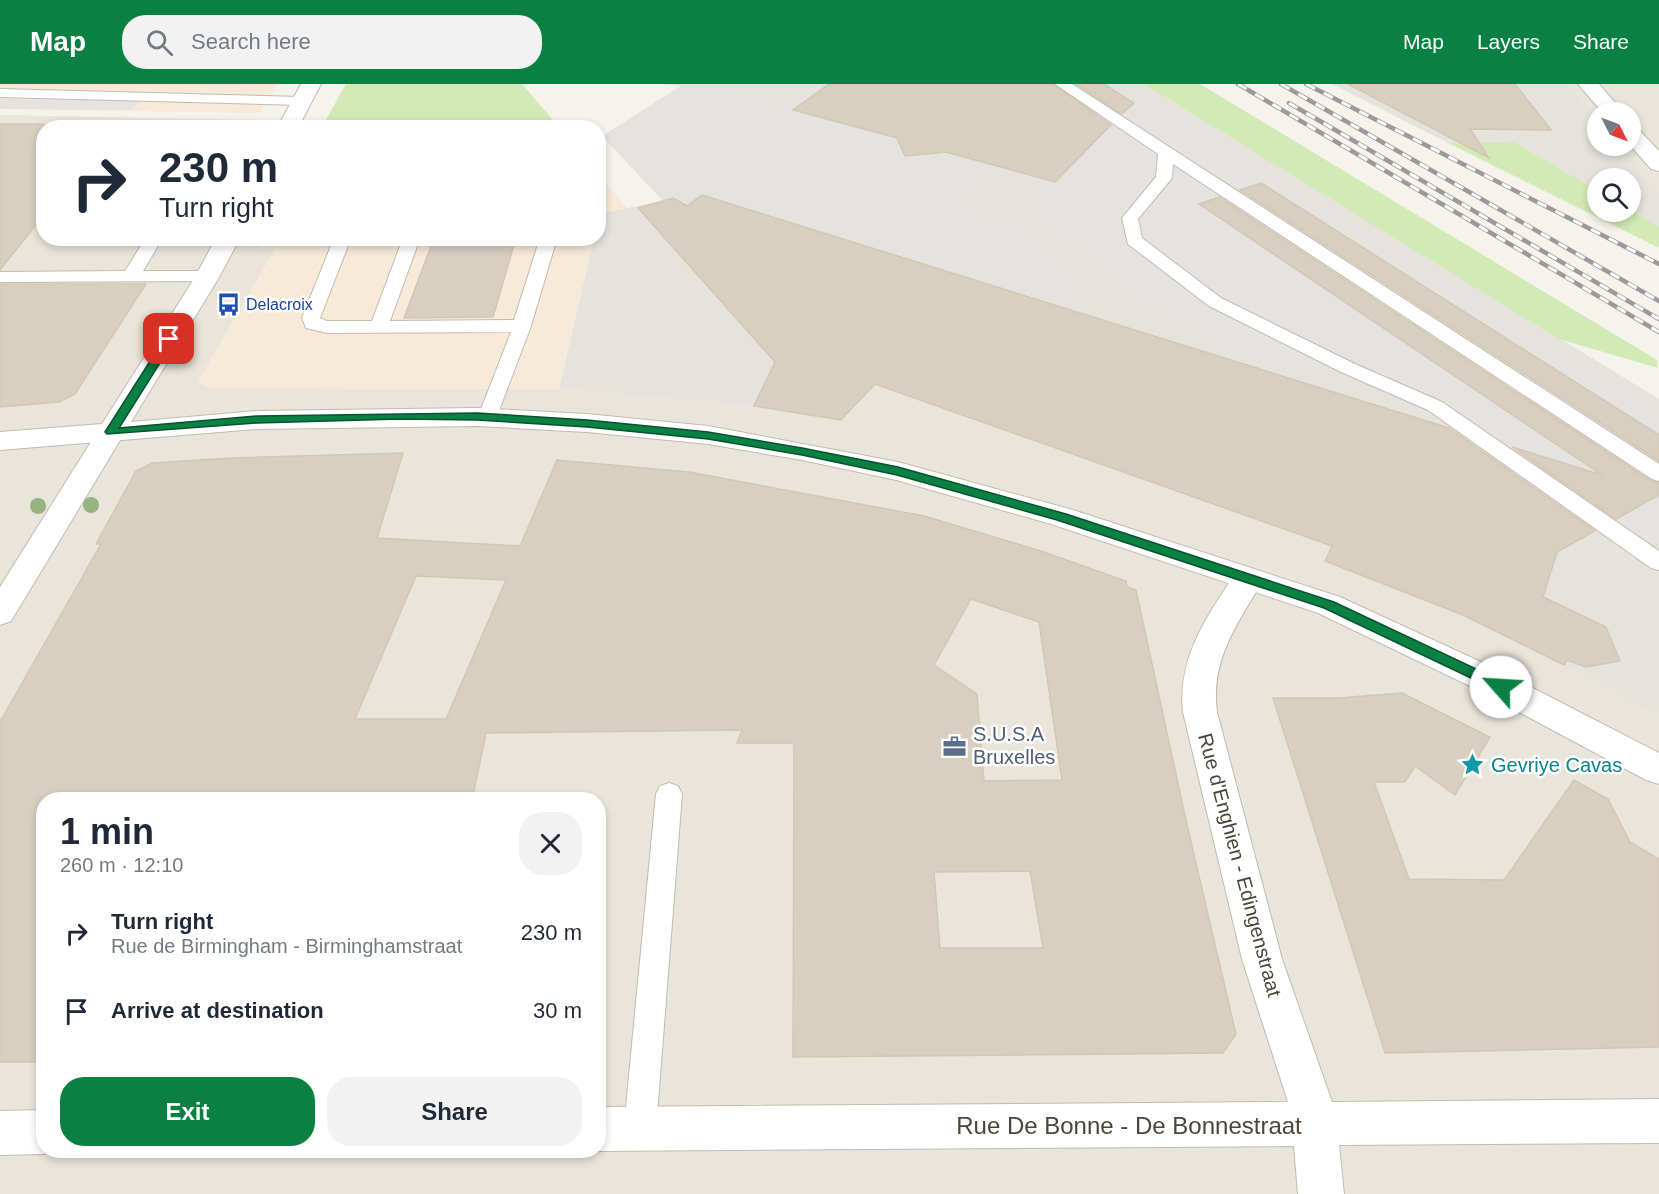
<!DOCTYPE html>
<html lang="en">
<head>
<meta charset="utf-8">
<style>
  body { margin:0; font-family:Arial,sans-serif; background:#f2f2f3; color:#1f2937; height:100vh; display:flex; flex-direction:column; font-size:22px; white-space:nowrap }
  * { box-sizing:border-box; margin:0 }
  p { font-size:20px; color:#747a83 }
  .icon { flex:none; width:33px; height:33px; fill:none; stroke:currentColor; stroke-width:2; stroke-linecap:round; stroke-linejoin:round }
  .map { position:relative; flex:1; overflow:hidden }
  .drawer { position:absolute; left:36px; top:708px; width:570px; height:366px; display:flex; flex-direction:column; background:#fff; border-radius:24px; box-shadow:0 3px 9px #0003 }
  .drawer>* { flex:none }
  .guide { position:absolute; left:36px; top:36px; width:570px; height:126px; border-radius:24px; box-shadow:0 3px 9px #0003; background:#fff; color:#1f2937; overflow:hidden }
  .needle { width:39px; rotate:132deg }
  .fabs { position:absolute; left:1587px; top:18px; display:grid; gap:12px }
  .fabs a { display:grid; place-items:center; width:54px; height:54px; border-radius:50%; background:#fff; box-shadow:0 3px 9px #0003; font-size:30px }
  .pin { position:absolute; display:grid; place-items:center; width:51px; height:51px; color:#fff; margin:-26px; border-radius:12px; box-shadow:0 3px 9px #0006 }
  .me { position:absolute; width:66px; margin:-33px; rotate:296deg; stroke-linejoin:round; filter:drop-shadow(0 0 4px #0008) }
  .turn { display:flex; align-items:center; gap:21px; height:126px; padding:0 24px; font-size:27px }
  .turn .icon { width:78px; height:78px; stroke-width:2.5 }
  .turn b { display:block; font-size:42px; line-height:51px }
  .round { display:grid; place-items:center; flex:none; width:63px; height:63px; border-radius:24px; background:#f2f2f3 }
  .head { display:flex; align-items:center; justify-content:space-between; height:102px; padding:0 24px }
  h1 { font-size:36px; font-weight:700; line-height:45px }
  .action { display:flex; gap:12px; margin-top:auto; padding:12px 24px }
  .action a { flex:1; height:69px; border-radius:24px; background:#0b8043; color:#fff; font-size:24px; font-weight:700; line-height:69px; text-align:center }
  .action a+a { background:#f2f2f3; color:#1f2937 }
  ul { padding:0; list-style:none }
  li { display:flex; align-items:center; gap:18px; height:78px; padding:0 24px }
  li div { flex:1 }
  li b { display:block; font-size:22px }
  li em { font-style:normal }
  header { display:flex; align-items:center; gap:36px; box-sizing:border-box; height:84px; padding:0 30px; background:#0b8043; color:#fff }
  header strong { font-size:28px }
  nav { display:flex; gap:33px; margin-inline-start:auto; font-size:21px }
  .search { width:420px; height:54px; background:#f2f2f3; display:flex; align-items:center; gap:15px; box-sizing:border-box; padding:0 21px; border-radius:24px; color:#747a83; font-size:22px }
  .map>svg:first-child { display:block }
  .residential { fill:#eae5da; fill-rule:evenodd }
  .commercial { fill:#f7ead8 }
  .industrial { fill:#e6e2dd }
  .green { fill:#d2eab5 }
  .parking { fill:#e5e3e0 }
  .building { fill:#d8cfc1; stroke:#d3c7b4; stroke-width:1.5; fill-rule:evenodd }
  .lines { fill:none; stroke-linecap:round; stroke-linejoin:round }
  .service-casing { stroke:#c2bbae; stroke-width:2 }
  .minor-casing { stroke:#c2bbae; stroke-width:2 }
  .tertiary-casing { stroke:#c2bbae; stroke-width:2 }
  .service { fill:#fff; fill-rule:evenodd }
  .minor { fill:#fff; fill-rule:evenodd }
  .tertiary { fill:#fff; fill-rule:evenodd }
  .rail-casing { stroke:#9a9a9a; stroke-width:4.5 }
  .rail { stroke:#fff; stroke-width:3; stroke-dasharray:10; stroke-linecap:butt }
  .tree { fill:#97b381 }
  .route { fill:#0b8043; stroke:#07532c; stroke-width:1.5 }
  .labels { text-anchor:middle; dominant-baseline:central; stroke-width:5; stroke-linejoin:round; paint-order:stroke }
  .far-transit-label { font-size:16px; fill:#164399; stroke:#fff; text-anchor:start }
  .service-label { font-size:20px; fill:#4e5e75; stroke:#fff; text-anchor:start }
  .culture-label { font-size:20px; fill:#0d838f; stroke:#fff; text-anchor:start }
  .street-label { font-size:20px; fill:#4b4439; stroke:#fff }
  .near-street-label { font-size:24px; fill:#4b4439; stroke:#fff }
</style>
</head>
<body>
<header>
<strong>Map</strong>
<div class="search"><svg class="icon" aria-label="search" viewBox="0 0 24 24"><circle cx="10" cy="10" r="6"/><path d="M15 15l6 6"/></svg>Search here</div>
<nav><a>Map</a><a>Layers</a><a>Share</a></nav>
</header>
<div class="map">
<svg width="1659" height="1110" viewBox="0 0 1659 1110">
  <rect width="100%" height="100%" fill="#f6f3ec"/>
  <g class="residential">
    <path d="M1569 0H1659V108L1620 62H1630V28H1598L1597 34Z"/>
    <path d="M0 31 258 36 253 44H44V154H265L260 165 276 164 198 298 211 304 559 305 754 322 841 336 875 300 1332 462 1325 476 1463 531 1659 631V1110H0ZM44 716H598V1066H44Z"/>
  </g>
  <g class="commercial">
    <path d="M0 0H278L260 29 0 25Z"/>
    <path d="M599 90 628 125 600 130 599 134Z"/>
    <path d="M265 155H594L559 305 211 304 198 298 276 165H259Z"/>
  </g>
  <g class="industrial">
    <path d="M660 0H1144L1659 315V631L1463 531 1325 477 1331 462 875 300 841 336 754 322 559 305 594 155 598 154 599 130 663 117 602 52 681 2Z"/>
    <path d="M1332 0H1569L1597 34 1598 62H1620L1659 108V143L1631 126 1630 94H1598L1597 106 1514 58 1448 59Z"/>
  </g>
  <g class="green">
    <path d="M346 0H522L559 43H322Z"/>
    <path d="M1144 0H1200L1657 276 1658 284 1559 255Z"/>
    <path d="M1514 58 1597 106 1598 128 1631 126 1659 143V164L1448 59Z"/>
  </g>
  <g class="parking">
    <path d="M1063 0H1129L1321 123 1659 330V491L1414 317 1329 290 1216 267 1224 252 1161 233 1168 223 1137 214 1145 203 1109 192 1115 184 1084 175 1093 163 1062 154 1069 146 1041 137 1048 129 1032 124 1039 116 1028 113 1042 99 1054 103 1103 55 1126 42Z"/>
    <path d="M685 5 712 12 721 6 900 56 896 60 904 72 932 71 938 67 994 83 953 124 1006 139 1089 205 1055 218 693 107 664 114 609 55Z"/>
    <path d="M0 15H22L140 17 131 26 0 25Z"/>
  </g>
  <g class="building">
    <path d="M829 0H1053L1111 41 1055 98 946 68 905 72 897 54 793 26Z"/>
    <path d="M1076 0H1104L1134 19 1122 30Z"/>
    <path d="M1348 0H1515L1551 46 1470 45 1489 74Z"/>
    <path d="M0 40H44V131L0 186Z"/>
    <path d="M1261 99 1659 351V377L1240 106Z"/>
    <path d="M702 111 1449 344 1595 447 1557 468 1543 513 1606 543 1620 577 1586 583 1567 576 1564 581 1463 531 1325 477 1332 462 875 300 841 336 754 322 775 278 638 124 673 114 687 122Z"/>
    <path d="M1219 113 1651 397 1659 399V411L1616 435 1512 363 1602 391 1199 120Z"/>
    <path d="M434 154H516L493 233 404 234Z"/>
    <path d="M0 200H146L75 310 59 318 0 323Z"/>
    <path d="M403 369 377 454 520 462 557 376 689 388 924 432 1038 466 1126 497 1127 503 1136 506 1187 741 1236 950 1223 969 793 973 794 659H737L742 646 486 649 472 716H44V978H0V638L101 460H96L136 387 152 379 231 374ZM416 492 506 496 446 635H355ZM971 515 1039 538 1062 696 984 697 977 610 934 581ZM1030 787 1043 864H940L934 788Z"/>
    <path d="M1402 609 1490 653 1455 711 1415 682 1405 698H1374L1409 795 1504 796 1574 696 1608 715 1630 758 1659 775V963L1385 969 1273 614H1338Z"/>
  </g>
  <g class="lines">
    <defs>
      <g id="service">
        <path d="M1055 0H1072L1659 380V397L1652 395 1173 80 1172 94 1138 135 1142 154 1221 214 1355 280 1442 318 1659 467V486L1651 484 1428 326 1341 288 1209 222 1128 160 1122 134 1156 93 1158 70Z"/>
        <path d="M0 5 301 13 308 17 301 21 0 13Z"/>
        <path d="M127 154 162 155 143 187H208L214 188 217 192 214 196 208 197 0 198V188L125 187 142 160 129 158Z"/>
        <path d="M334 154H351L320 234 327 237H372L403 154H420L390 237 514 236 540 154H557L531 242 495 337 488 339 481 337 478 333 511 248 327 249 306 244 302 234Z"/>
        <path d="M669 699 678 702 682 710 656 1044 651 1055 640 1060 629 1055 624 1044 656 710 660 702Z"/>
      </g>
      <g id="minor">
        <path d="M1578 0H1599L1623 28H1602Z"/>
        <path d="M1630 42 1637 44 1659 67V87L1651 85 1630 61Z"/>
        <path d="M111 339 121 342 125 348 11 537 0 541V503L101 342Z"/>
        <path d="M1248 484 1259 487 1264 495C1238 539 1210 575 1217 628L1282 875 1332 1018 1659 1015V1059L1339 1061 1344 1110H1298L1294 1062 598 1067 597 1066 598 1023 1288 1018 1242 875 1183 628C1177 573 1208 531 1237 487Z"/>
        <path d="M44 1026V1066H53L44 1070 0 1071V1027Z"/>
      </g>
      <g id="tertiary">
        <path d="M301 0H321L298 44H277Z"/>
        <path d="M216 154H240L218 195 131 338 257 327 477 324 587 330 708 342 898 378 1073 426 1340 513 1494 584 1659 669V700L1646 696 1470 602 1318 529 1051 440 896 396 802 376 708 360 587 348 477 342 257 345 0 366V348L102 340 194 195Z"/>
      </g>
    </defs>
    <use href="#service" class="service-casing"/>
    <use href="#minor" class="minor-casing"/>
    <use href="#tertiary" class="tertiary-casing"/>
    <use href="#service" class="service"/>
    <use href="#minor" class="minor"/>
    <use href="#tertiary" class="tertiary"/>
    <defs>
      <g id="rail">
        <path d="M1238 0 1659 248"/>
        <path d="M1281 0 1659 217"/>
        <path d="M1306 0 1659 180"/>
        <path d="M1289 19 1659 235"/>
      </g>
    </defs>
    <use href="#rail" class="rail-casing"/>
    <use href="#rail" class="rail"/>
  </g>
  <g class="tree">
    <circle cx="91" cy="421" r="8"/>
    <circle cx="38" cy="422" r="8"/>
  </g>
  <path class="route" d="M169 252 175 255 119 344 257 332 477 329 587 336 708 348 802 364 898 383 1066 430 1334 518 1506 599 1508 603 1506 606H1496L1324 524 1057 436 897 391 802 371 708 355 587 343 477 336 400 335 257 339 107 350 105 348 164 255Z"/>
  <defs>
    <symbol id="bus-bare" viewBox="-9 -9 18 18"><path d="M-5-6H5V4H4V6H2V4H-2V6H-4V4H-5ZM-3.5-4V0h7V-4ZM-3.5 1.2v1.5H-2V1.2ZM2 1.2v1.5H3.5V1.2Z" fill="#1a4fb4" stroke="#fff" stroke-width="2.5" paint-order="stroke"/></symbol>
    <symbol id="office-bare" viewBox="-9 -9 18 18"><path d="M-6-3h4V-5.5h4V-3h4V5H-6ZM-1-4.5V-3h2v-1.5ZM-6 0V1H6V0Z" fill="#5c6f8a" stroke="#fff" stroke-width="2.5" paint-order="stroke"/></symbol>
    <symbol id="sight-bare" viewBox="-9 -9 18 18"><path d="M0-6L1.8-2.2L6-1.7L2.9 1.2L3.7 5.4L0 3.3L-3.7 5.4L-2.9 1.2L-6-1.7L-1.8-2.2Z" fill="#0f9aa8" stroke="#fff" stroke-width="2.5" paint-order="stroke"/></symbol>
  </defs>
  <g fill-rule="evenodd">
    <use href="#bus-bare" x="212" y="204" width="33" height="33"/>
    <use href="#office-bare" x="938" y="646" width="33" height="33"/>
    <use href="#sight-bare" x="1456" y="664" width="33" height="33"/>
  </g>
  <g class="labels">
    <g class="far-transit-label">
      <text x="246" y="220">Delacroix</text>
    </g>
    <g class="service-label">
      <text x="973" y="650">S.U.S.A<tspan x="973" dy="23">Bruxelles</tspan></text>
    </g>
    <g class="culture-label">
      <text x="1491" y="681">Gevriye Cavas</text>
    </g>
    <g class="street-label">
      <text transform="translate(1240 781) rotate(75)">Rue d'Enghien - Edingenstraat</text>
    </g>
    <g class="near-street-label">
      <text x="1129" y="1041">Rue De Bonne - De Bonnestraat</text>
    </g>
  </g>
</svg>
<div class="fabs">
<a><svg class="needle" viewBox="-14 -14 28 28"><path d="M0-13l5 13h-10z" fill="#e53935"/><path d="M0 13l5-13h-10z" fill="#747a83"/></svg></a>
<a><svg class="icon" aria-label="search" viewBox="0 0 24 24"><circle cx="10" cy="10" r="6"/><path d="M15 15l6 6"/></svg></a>
</div>
<div class="pin" style="left:169px;top:255px;background:#d93025"><svg class="icon" aria-label="arrive" viewBox="0 0 24 24"><path d="M6 21V4h12l-3 4 3 4H6"/></svg></div>
<svg class="me" style="left:1501px;top:603px" viewBox="-20 -20 40 40"><circle r="19" fill="#fff"/><path d="M0-13L10 11 0 6-10 11z" fill="#0b8043"/></svg>
<div class="guide">
<div class="turn"><svg class="icon" aria-label="right" viewBox="0 0 24 24"><path d="M7 20v-9h11M14 6l5 5-5 5"/></svg><div><b>230 m</b>Turn right</div></div>
</div>
<section class="drawer">
<div class="head"><div><h1>1 min</h1><p>260 m · 12:10</p></div><a class="round"><svg class="icon" aria-label="close" viewBox="0 0 24 24"><path d="M6 6l12 12M18 6L6 18"/></svg></a></div>
<ul>
<li><svg class="icon" aria-label="right" viewBox="0 0 24 24"><path d="M7 20v-9h11M14 6l5 5-5 5"/></svg><div><b>Turn right</b><p>Rue de Birmingham - Birminghamstraat</p></div><em>230 m</em></li>
<li><svg class="icon" aria-label="arrive" viewBox="0 0 24 24"><path d="M6 21V4h12l-3 4 3 4H6"/></svg><div><b>Arrive at destination</b></div><em>30 m</em></li>
</ul>
<div class="action"><a>Exit</a><a>Share</a></div>
</section>
</div>
</body>
</html>
